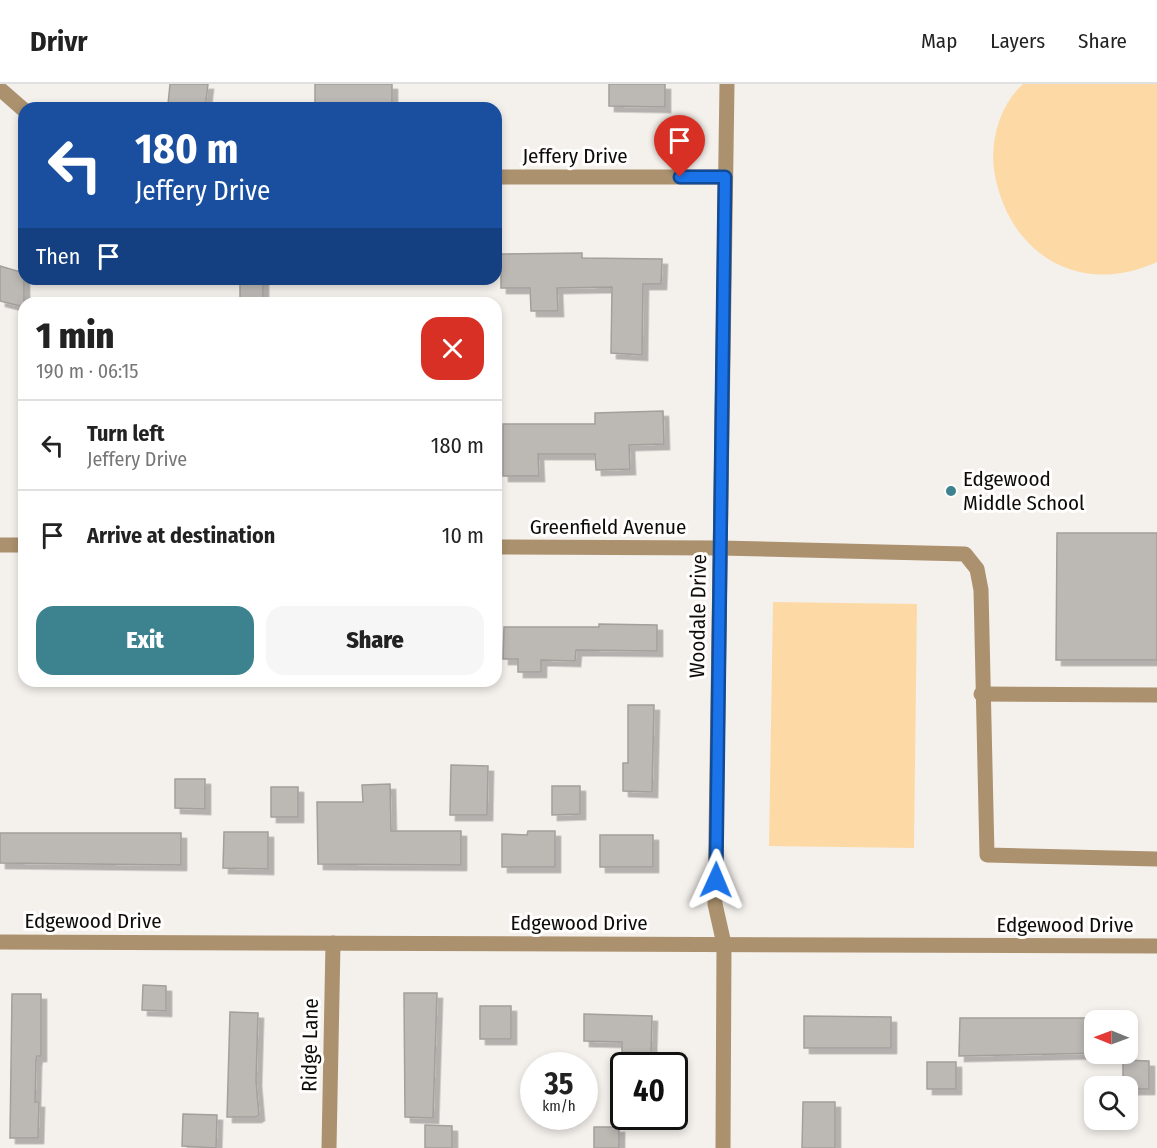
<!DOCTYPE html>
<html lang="en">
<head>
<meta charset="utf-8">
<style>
  body { margin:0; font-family:"Fira Sans Condensed",sans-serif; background:#f6f6f6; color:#222; height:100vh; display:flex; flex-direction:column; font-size:22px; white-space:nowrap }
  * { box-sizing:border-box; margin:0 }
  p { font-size:20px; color:#767676 }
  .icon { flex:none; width:33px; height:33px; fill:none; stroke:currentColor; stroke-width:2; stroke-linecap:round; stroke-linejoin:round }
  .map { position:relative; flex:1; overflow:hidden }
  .drawer { position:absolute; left:18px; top:213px; width:484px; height:390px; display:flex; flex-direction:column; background:#fff; border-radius:18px; box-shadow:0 3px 9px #0003 }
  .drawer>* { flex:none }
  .guide { position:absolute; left:18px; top:18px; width:484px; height:183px; border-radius:18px; box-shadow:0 3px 9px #0003; background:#1a4fa0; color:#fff; overflow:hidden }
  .needle { width:39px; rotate:271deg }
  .controls { position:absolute; left:1084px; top:926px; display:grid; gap:12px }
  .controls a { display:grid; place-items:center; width:54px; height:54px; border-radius:12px; background:#fff; box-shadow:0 3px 9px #0003; font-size:30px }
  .speed { position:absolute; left:520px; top:968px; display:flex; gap:12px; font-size:30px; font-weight:700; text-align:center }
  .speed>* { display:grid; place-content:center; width:78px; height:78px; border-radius:50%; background:#fff; box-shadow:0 3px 9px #0003; line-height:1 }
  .speed small { font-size:15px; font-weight:400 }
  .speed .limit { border:3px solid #111; border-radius:9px; background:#fff; color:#111 }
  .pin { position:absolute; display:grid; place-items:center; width:51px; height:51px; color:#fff; margin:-62px -26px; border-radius:50% 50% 50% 0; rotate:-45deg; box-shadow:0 0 6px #0007 }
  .pin .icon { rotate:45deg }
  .me { position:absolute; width:66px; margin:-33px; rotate:1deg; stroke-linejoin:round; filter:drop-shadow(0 0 4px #0008) }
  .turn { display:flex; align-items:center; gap:21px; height:126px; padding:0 18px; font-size:27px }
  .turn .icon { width:78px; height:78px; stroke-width:2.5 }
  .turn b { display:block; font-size:42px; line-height:51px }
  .then { display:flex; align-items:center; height:57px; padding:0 18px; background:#0003; gap:12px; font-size:22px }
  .round { display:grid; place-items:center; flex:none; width:63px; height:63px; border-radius:18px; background:#f6f6f6 }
  .overview { display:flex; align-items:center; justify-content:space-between; height:102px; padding:0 18px }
  h1 { font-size:36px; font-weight:800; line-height:45px }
  .cta { display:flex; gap:12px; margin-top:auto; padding:12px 18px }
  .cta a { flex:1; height:69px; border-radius:18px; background:#3d828f; color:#fff; font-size:24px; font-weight:800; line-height:69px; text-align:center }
  .cta a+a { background:#f6f6f6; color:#222 }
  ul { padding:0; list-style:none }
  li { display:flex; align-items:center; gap:18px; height:90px; padding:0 18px; border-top:2px solid #e0e0e0 }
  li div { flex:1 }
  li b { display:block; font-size:22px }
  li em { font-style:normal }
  header { display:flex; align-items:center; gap:36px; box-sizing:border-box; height:84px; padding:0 30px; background:#fff; border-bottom:2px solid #e0e0e0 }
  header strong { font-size:28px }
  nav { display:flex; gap:33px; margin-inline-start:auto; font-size:21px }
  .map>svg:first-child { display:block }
  .green { fill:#fdd9a6 }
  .building { fill:#bcb9b5; stroke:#a3a09c; stroke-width:1.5; filter:url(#shadow) }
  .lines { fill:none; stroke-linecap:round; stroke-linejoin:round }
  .minor { stroke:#ab916e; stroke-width:15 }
  .route-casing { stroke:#114b97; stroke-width:15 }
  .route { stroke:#1a73e8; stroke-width:10 }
  .poi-dot { fill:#3d828f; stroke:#fffefd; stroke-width:2 }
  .labels { text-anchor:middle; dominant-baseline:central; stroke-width:6; stroke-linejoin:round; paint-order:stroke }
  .street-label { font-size:21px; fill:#0d0c0b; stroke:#fffefd }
  .poi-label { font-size:21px; fill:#0d0c0b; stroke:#fffefd; text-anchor:start }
</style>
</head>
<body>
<header>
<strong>Drivr</strong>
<nav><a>Map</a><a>Layers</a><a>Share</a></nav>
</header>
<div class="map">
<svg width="1157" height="1064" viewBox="0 0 1157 1064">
  <defs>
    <filter id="shadow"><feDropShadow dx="5.5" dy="5.5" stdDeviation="0" flood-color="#0004"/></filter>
  </defs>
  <rect width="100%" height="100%" fill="#f4f0ec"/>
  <g class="green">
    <path d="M1023 0H1157V178C1081 213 1011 172 995 92 989 60 998 23 1023 0Z"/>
    <path d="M773 518 917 520 914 764 769 762Z"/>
  </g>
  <g class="building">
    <path d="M170 0H208L205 24 168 20Z"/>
    <path d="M315 0H392V22L315 23Z"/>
    <path d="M609 0H665V23L609 22Z"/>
    <path d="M582 169V174L662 175 661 200H643L642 271 611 269 612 203 557 204 558 227H531L530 204H501V170Z"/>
    <path d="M0 182 24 189V223L0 217Z"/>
    <rect x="240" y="195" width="23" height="24"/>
    <path d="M663 327 664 360 629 361 630 385 596 386 595 370H538L539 392H503V340H595V329Z"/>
    <path d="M1057 449H1157V576H1056Z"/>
    <path d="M599 540 657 541V567L576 566 575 577 541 576V588H518V575H503L504 543H599Z"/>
    <path d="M628 621H654L652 708 623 707V679H628Z"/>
    <path d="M451 681 488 682 487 731H450Z"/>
    <path d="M175 695H205V725L175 724Z"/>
    <path d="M390 700 391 747H461V781L318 780 317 718H363L362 701Z"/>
    <path d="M552 702H580V730L552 731Z"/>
    <rect x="271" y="703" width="27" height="30"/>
    <path d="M528 747H555V783H502V750L527 751Z"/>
    <path d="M224 748H268V785L223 784Z"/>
    <path d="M0 749H181V781L0 779Z"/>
    <rect x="600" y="751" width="53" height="32"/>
    <path d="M143 901 166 902V927L142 926Z"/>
    <path d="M404 909H437L433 1034 405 1033Z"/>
    <path d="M12 910H41V972H37L36 976 35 1018H39L38 1054H10Z"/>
    <rect x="480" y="922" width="31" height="33"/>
    <path d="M230 928 258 929 256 997 259 1031 256 1033H227Z"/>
    <path d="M584 930 652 932 651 969 622 968V958L584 957Z"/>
    <path d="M804 932 891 933V964H804Z"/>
    <path d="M960 934H1101L1095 936V969H1101L959 972Z"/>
    <path d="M1123 976 1149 977V1005H1128V1002H1123Z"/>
    <rect x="927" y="978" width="29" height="27"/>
    <path d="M803 1018H835V1064H802Z"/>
    <path d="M183 1030 217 1031 216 1064 182 1062Z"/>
    <path d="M425 1041 452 1042V1064H425Z"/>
    <rect x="594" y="1043" width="25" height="21"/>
  </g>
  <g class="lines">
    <g class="minor">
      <path d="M0 5 24 26"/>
      <path d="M496 93H725"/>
      <path d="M0 461H24"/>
      <path d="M496 463 720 464 965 470 977 485 981 506 987 771 1157 775"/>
      <path d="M981 610 1157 611"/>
      <path d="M0 858 1157 862"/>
      <path d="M329 1064 333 859"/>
      <path d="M723 1064 724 860 715 820 727 0"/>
    </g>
  </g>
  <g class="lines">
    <defs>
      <path id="route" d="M680 93H725L716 796"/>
    </defs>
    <use href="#route" class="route-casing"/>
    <use href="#route" class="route"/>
  </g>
  <circle class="poi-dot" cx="951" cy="407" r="6"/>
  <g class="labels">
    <g class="street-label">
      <text x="575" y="72">Jeffery Drive</text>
      <text x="608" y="443">Greenfield Avenue</text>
      <text transform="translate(698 532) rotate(-89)">Woodale Drive</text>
      <text x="93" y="837">Edgewood Drive</text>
      <text x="579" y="839">Edgewood Drive</text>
      <text x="1065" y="841">Edgewood Drive</text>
      <text transform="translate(310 961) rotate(-89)">Ridge Lane</text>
    </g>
    <g class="poi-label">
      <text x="963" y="395">Edgewood<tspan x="963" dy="24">Middle School</tspan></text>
    </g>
  </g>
</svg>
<div class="controls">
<a><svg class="needle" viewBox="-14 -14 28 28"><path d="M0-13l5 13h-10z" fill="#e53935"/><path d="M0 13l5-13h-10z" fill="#767676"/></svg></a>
<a><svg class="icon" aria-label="search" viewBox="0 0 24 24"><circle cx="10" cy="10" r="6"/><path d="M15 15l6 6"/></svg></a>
</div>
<div class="speed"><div>35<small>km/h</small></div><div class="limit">40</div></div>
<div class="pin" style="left:680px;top:93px;background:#d93025"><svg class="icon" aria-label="arrive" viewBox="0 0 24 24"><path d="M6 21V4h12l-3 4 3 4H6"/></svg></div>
<svg class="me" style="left:716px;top:796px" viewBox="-20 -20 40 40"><path d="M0-17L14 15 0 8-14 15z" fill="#1a73e8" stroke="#fff" stroke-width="4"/></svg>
<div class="guide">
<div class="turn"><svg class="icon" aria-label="left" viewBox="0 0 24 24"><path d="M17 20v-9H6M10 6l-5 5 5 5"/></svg><div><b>180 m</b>Jeffery Drive</div></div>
<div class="then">Then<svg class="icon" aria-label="arrive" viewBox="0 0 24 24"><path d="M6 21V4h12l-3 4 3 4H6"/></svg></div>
</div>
<section class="drawer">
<div class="overview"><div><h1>1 min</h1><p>190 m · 06:15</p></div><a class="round" style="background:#d93025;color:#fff"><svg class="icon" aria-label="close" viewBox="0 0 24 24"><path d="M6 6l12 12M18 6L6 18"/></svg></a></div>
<ul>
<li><svg class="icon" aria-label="left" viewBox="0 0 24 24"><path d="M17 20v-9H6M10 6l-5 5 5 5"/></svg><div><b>Turn left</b><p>Jeffery Drive</p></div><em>180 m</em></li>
<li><svg class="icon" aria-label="arrive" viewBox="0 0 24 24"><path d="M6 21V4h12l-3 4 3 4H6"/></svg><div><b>Arrive at destination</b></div><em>10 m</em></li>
</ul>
<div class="cta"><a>Exit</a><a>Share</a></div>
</section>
</div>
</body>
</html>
